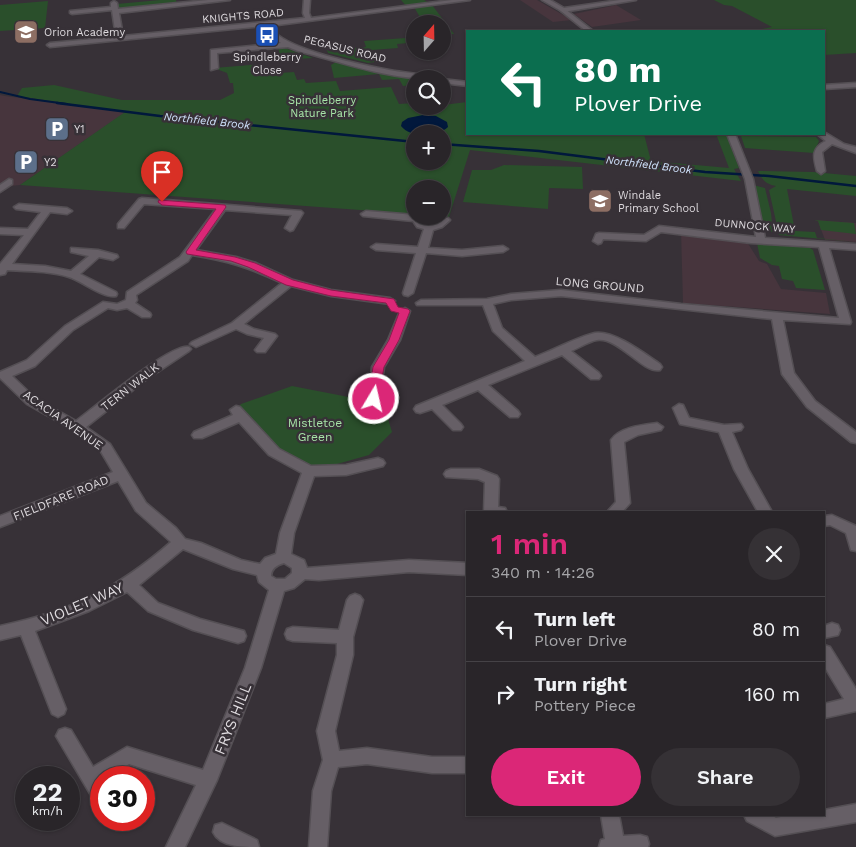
<!DOCTYPE html>
<html lang="en">
<head>
<meta charset="utf-8">
<style>
  body { margin:0; font-family:"Work Sans",sans-serif; background:#353135; color:#f1f3f6; height:100vh; display:flex; flex-direction:column; font-size:19px; white-space:nowrap }
  * { box-sizing:border-box; margin:0 }
  p { font-size:16px; color:#a5a5a8 }
  .icon { flex:none; width:28px; height:28px; fill:none; stroke:currentColor; stroke-width:2; stroke-linecap:round; stroke-linejoin:round }
  .map { position:relative; flex:1; overflow:hidden }
  .sheet { position:absolute; left:466px; top:511px; width:359px; height:305px; display:flex; flex-direction:column; background:#292529; border-radius:0px; box-shadow:0 1px 4px #0004,0 0 0 1px #454246 }
  .sheet>* { flex:none }
  .guide { position:absolute; left:466px; top:30px; width:359px; height:105px; border-radius:0px; box-shadow:0 1px 4px #0004,0 0 0 1px #454246; background:#0b6e4f; color:#fff; overflow:hidden }
  .needle { width:32px; rotate:20deg }
  .buttons { position:absolute; left:406px; top:15px; display:grid; gap:10px }
  .buttons a { display:grid; place-items:center; width:45px; height:45px; border-radius:50%; background:#292529; box-shadow:0 1px 4px #0004,0 0 0 1px #454246; font-size:25px }
  .speed { position:absolute; left:15px; top:766px; display:flex; gap:10px; font-size:25px; font-weight:700; text-align:center }
  .speed>* { display:grid; place-content:center; width:65px; height:65px; border-radius:50%; background:#292529; box-shadow:0 1px 4px #0004,0 0 0 1px #454246; line-height:1 }
  .speed small { font-size:12px; font-weight:400 }
  .speed .limit { border:8px solid #d22; background:#fff; color:#111 }
  .pin { position:absolute; display:grid; place-items:center; width:42px; height:42px; color:#fff; margin:-51px -21px; border-radius:50% 50% 50% 0; rotate:-45deg; box-shadow:0 0 5px #0007 }
  .pin .icon { rotate:45deg }
  .me { position:absolute; width:55px; margin:-28px; rotate:9deg; stroke-linejoin:round; filter:drop-shadow(0 0 4px #0008) }
  .turn { display:flex; align-items:center; gap:18px; height:105px; padding:0 25px; font-size:22px }
  .turn .icon { width:65px; height:65px; stroke-width:2.5 }
  .turn b { display:block; font-size:35px; line-height:42px }
  .round { display:grid; place-items:center; flex:none; width:52px; height:52px; border-radius:26px; background:#353135 }
  .head { display:flex; align-items:center; justify-content:space-between; height:85px; padding:0 25px }
  h1 { font-size:30px; font-weight:600; line-height:38px; color:#db2777 }
  .primary-button { display:flex; gap:10px; margin-top:auto; padding:10px 25px }
  .primary-button a { flex:1; height:58px; border-radius:30px; background:#db2777; color:#fff; font-size:20px; font-weight:600; line-height:58px; text-align:center }
  .primary-button a+a { background:#353135; color:#f1f3f6 }
  ul { padding:0; list-style:none }
  li { display:flex; align-items:center; gap:15px; height:65px; padding:0 25px; border-top:1px solid #454246 }
  li div { flex:1 }
  li b { display:block; font-size:19px }
  li em { font-style:normal }
  .map>svg:first-child { display:block }
  .commercial { fill:#47353d }
  .green { fill:#2a4f2b; fill-rule:evenodd }
  .water { fill:#01183c }
  .lines { fill:none; stroke-linecap:round; stroke-linejoin:round }
  .stream-far1 { stroke:#01183c; stroke-width:2 }
  .stream { stroke:#01183c; stroke-width:2.5 }
  .minor-casing { stroke:#544f54; stroke-width:3 }
  .tertiary-casing { stroke:#544f54; stroke-width:3 }
  .minor { fill:#665f66; fill-rule:evenodd }
  .tertiary { fill:#665f66; fill-rule:evenodd }
  .route { fill:#db2777; stroke:#8e194d }
  .labels { text-anchor:middle; dominant-baseline:central; stroke-width:5; stroke-linejoin:round; paint-order:stroke }
  .far-street-label { font-size:11px; fill:#dedade; stroke:#373137 }
  .far-poi-label { font-size:11px; fill:#dedade; stroke:#373137; text-anchor:start }
  .far-park-label { font-size:11px; fill:#a7e4a7; stroke:#373137 }
  .far-water-label { font-size:11px; font-style:italic; fill:#d0e3fd; stroke:#373137 }
  .street-label { font-size:12px; fill:#dedade; stroke:#373137 }
  .park-label { font-size:12px; fill:#a7e4a7; stroke:#373137 }
  .near-street-label { font-size:15px; fill:#dedade; stroke:#373137 }
</style>
</head>
<body>
<div class="map">
<svg width="856" height="847" viewBox="0 0 856 847">
  <rect width="100%" height="100%" fill="#373137"/>
  <g class="commercial">
    <path d="M520 0H537L572 20 553 22Z"/>
    <path d="M616 5 641 20 592 27 574 14Z"/>
    <path d="M0 95 5 96 126 112 20 185 0 187Z"/>
    <path d="M814 220 856 223V242L825 240 818 221Z"/>
    <path d="M681 231 747 242 759 261 767 264 781 289 826 293 830 314 683 303Z"/>
  </g>
  <g class="green">
    <path d="M160 0H176L177 5 118 10 117 4Z"/>
    <path d="M401 0H424L432 5 454 34 443 35 442 24H424L414 7 408 8Z"/>
    <path d="M714 0H856V53L824 55V31H752L772 27 732 6 724 5Z"/>
    <path d="M48 1 45 28 0 31V5Z"/>
    <path d="M406 38 408 43 397 44 398 48 372 50 375 62 368 63 328 53 327 50 366 47 364 41Z"/>
    <path d="M278 47H282L313 58 281 60Z"/>
    <path d="M336 62 415 79V85L403 86 399 79 382 80 379 74 334 78 331 65Z"/>
    <path d="M263 64 266 74 294 72 297 80 304 79 306 83 336 81 340 91 391 87 399 104 415 103V106H442L443 105 467 102 468 134H644L651 161 729 168 716 134H726L739 168 734 169 741 181 470 150 449 217 441 216H442V189H415V214L20 185 125 112 17 96 22 88 54 85 122 100H220L234 93 233 83H230L227 73 214 68ZM415 134H442V161H415Z"/>
    <path d="M741 136 816 137 819 141 814 153 745 148Z"/>
    <path d="M504 165 582 167 583 189 549 188 548 209 463 202 472 170H491Z"/>
    <path d="M758 171 813 172 856 176V196L787 189 795 231 815 232 817 238 856 242 779 235 769 190 776 186C766 184 762 180 758 171Z"/>
    <path d="M753 185 765 188 771 213 773 232 763 231Z"/>
    <path d="M814 220 854 223 856 234 821 230 818 221Z"/>
    <path d="M757 243 810 248 813 250 825 290 796 288 793 281 782 279 779 266 772 265 760 258Z"/>
    <path d="M292 386 364 400 374 399 386 412 392 432 369 455 337 464 346 470 309 471 295 464 236 410 241 404Z"/>
  </g>
  <path class="water" d="M423 115 436 116 447 122 448 127C438 137 410 138 401 126L402 122 408 118Z"/>
  <g class="lines">
    <path class="stream-far1" d="M0 92 30 99 67 104"/>
    <g class="stream">
      <path d="M57 103 160 116 415 142"/>
      <path d="M442 144 539 151 705 172 769 176 856 186"/>
    </g>
    <defs>
      <g id="minor">
        <path d="M208 0H230L119 13 123 36 305 18 303 13 304 0H310L309 13 311 18 452 0H470L270 26C281 50 368 66 395 71 406 73 423 73 433 79 387 79 341 62 298 51L288 47 217 53 218 68 211 70V50L281 43 268 34 264 26 50 47 47 45 50 43 116 37 112 10 72 14 70 13V11L111 7V3L114 1 117 3 118 9Z"/>
        <path d="M563 8 565 9 593 31H586L561 11 560 10Z"/>
        <path d="M442 79 468 82V86L442 83Z"/>
        <path d="M856 83V87L824 89V85Z"/>
        <path d="M824 132 844 144 856 147V153L832 144 822 152 825 171 821 174 817 171C813 157 811 148 826 141L817 134Z"/>
        <path d="M727 134H735L753 179 765 238 856 244V250L829 248 851 322 850 324 783 320 794 373 815 401 856 432V443L851 442 807 407 782 374 772 319 561 296 511 300 493 304 502 328 535 357C551 351 580 336 595 333 614 330 645 354 660 364L662 367 660 370C643 374 619 337 597 340 589 341 579 348 571 351L599 373 601 376 599 379H591L562 355 488 385 518 411 520 414 518 417H510L478 390 442 405 461 424 463 427 461 430H453L432 409 420 413 416 412 414 409 416 406 525 361 493 331 483 305H417L416 303 421 300 487 299 511 294 561 290 681 304 839 318 819 247 751 243 661 232 646 241 603 239 601 243 598 244 593 241 596 234 599 233 644 235 659 226 756 237 745 179Z"/>
        <path d="M9 179 12 180V184L0 192V185Z"/>
        <path d="M142 198 301 211 303 213 293 230 290 231 285 228 292 215 225 210 196 250 236 257 256 263 293 280 331 290 390 298 395 301 390 304 331 296 291 286 244 324 254 329 275 334 277 336 265 352H257L255 350 264 338 247 334 236 329 196 347 190 344 192 342 232 323 282 283C248 267 229 261 192 255L188 261 136 295 137 300 135 303 150 313 151 315 150 317H142L127 308 117 310 108 308 73 330 35 366 12 376 35 398 76 421C94 408 172 342 189 347L191 349 189 351 147 379 86 427 110 444 146 503 176 528 185 539 201 543 241 560 260 564 265 558 276 554 280 533 302 473 269 455 239 422 202 438H194L192 435 194 432 233 415 230 410 236 406 240 407 279 449 311 466 346 465 378 458 383 460 385 463 383 466 346 475 314 476 294 533 291 554 304 560 307 568 409 560 468 563V575L409 572 319 580 305 579 294 588 284 591 261 668 217 780 185 847H166L196 785 129 764 108 778H101V805L95 802 56 736 59 730 65 728 71 730 93 767 127 747 203 770 245 668 269 590 259 582 257 575 233 569 183 549 139 585 158 603 200 619 244 631 246 636 244 641 238 643 193 630 148 611 127 592 89 611 35 631 66 709 64 714 58 717 52 714 50 709 21 635 0 640V626C71 611 116 590 171 542L136 511 118 481 0 527V516L113 472 100 450 73 430 27 404 0 378V372L27 360 65 326 103 302 117 304 126 300 127 292 180 257 216 209 144 204 124 228H118V224L139 199ZM284 563 292 568V573L285 579H276L271 576C271 568 277 565 284 563Z"/>
        <path d="M19 204 67 208 72 211 67 214 50 212 12 264 45 266 71 271 89 256 71 252V248L98 250 117 255 118 257 113 260 99 257 80 274 116 292 117 294 116 296C104 299 82 281 69 277 50 271 28 271 7 270L5 274 0 275V264L24 235 0 234V228L28 229 41 212 16 209 14 207Z"/>
        <path d="M366 211 415 215 421 216 424 223 429 225 442 218H448L450 220 442 227 433 230 428 248 462 250 503 246 508 249 503 252 462 256 426 253 413 293 408 296 404 295 403 293 416 253 376 250 371 247 376 244 418 247 424 229 417 227 413 221 363 216 361 214Z"/>
        <path d="M405 308 410 311 400 340 384 367 380 398 392 412 386 416 382 415 368 399 372 367 388 340 400 311Z"/>
        <path d="M679 404 683 405 689 418 724 425 741 424 743 427 741 430 732 432 748 469 772 512H758L734 469 719 432 680 424 673 408Z"/>
        <path d="M657 423 663 427 661 430 638 435 624 442 630 503 622 512H607L616 502 611 440C620 427 642 425 657 423Z"/>
        <path d="M451 469H479L497 476 499 479 498 507 505 508 507 512H484L485 482 478 479 446 477 444 474 446 471Z"/>
        <path d="M832 515 856 526V551L851 550 846 533 830 525 824 526V516Z"/>
        <path d="M355 594 360 596 363 600 353 637V655L335 731 339 751 367 748 432 757H468V773H432L367 764 338 767 331 791 327 847H309L313 791 323 760 317 731 337 655V643L293 641 287 639 285 634 287 629 293 627 339 630 347 600 350 596Z"/>
        <path d="M832 623 838 625 840 630 838 635 824 638V626Z"/>
        <path d="M824 645 830 647 856 689V711L824 718V704L844 699 824 666Z"/>
        <path d="M856 804V822L775 836 747 821 744 815H771L776 818 791 815H824V810Z"/>
        <path d="M601 815H619L623 836 640 835 647 837 649 844 648 847H599L601 840 605 839Z"/>
        <path d="M222 823 257 840 259 847C243 847 220 847 213 832L215 825Z"/>
      </g>
      <path id="tertiary" d="M542 0H550L564 8 620 0H636L563 12Z"/>
    </defs>
    <use href="#minor" class="minor-casing"/>
    <use href="#tertiary" class="tertiary-casing"/>
    <use href="#minor" class="minor"/>
    <use href="#tertiary" class="tertiary"/>
  </g>
  <path class="route" d="M159 200 225 205 226 207 196 250 235 257 255 263 293 280 331 290 394 299 398 307 408 309 410 311 399 340 384 367 378 401H370L368 399 373 367 389 340 399 313 391 311 386 303 331 296 286 285 248 267 231 261 187 254 186 252 216 209 162 205 158 202Z"/>
  <defs>
    <symbol id="school-square" viewBox="-11 -11 22 22"><rect x="-9" y="-9" width="18" height="18" rx="4" fill="#8d6e63" stroke="#373137"/><path d="M0-5L7-2L0 1L-7-2ZM-4 1L0 2.5L4 1V4Q0 6-4 4Z" fill="#fff"/></symbol>
    <symbol id="bus-square" viewBox="-11 -11 22 22"><rect x="-9" y="-9" width="18" height="18" rx="4" fill="#1a4fb4" stroke="#373137"/><path d="M-5-6H5V4H4V6H2V4H-2V6H-4V4H-5ZM-3.5-4V0h7V-4ZM-3.5 1.2v1.5H-2V1.2ZM2 1.2v1.5H3.5V1.2Z" fill="#fff"/></symbol>
    <symbol id="parking-square" viewBox="-11 -11 22 22"><rect x="-9" y="-9" width="18" height="18" rx="4" fill="#5c6f8a" stroke="#373137"/><path d="M-3.5-5.5H1a3.5 3.5 0 0 1 0 7H-1V5.5H-3.5ZM-1-3.4V-.6H.8a1.4 1.4 0 0 0 0-2.8Z" fill="#fff"/></symbol>
  </defs>
  <g fill-rule="evenodd">
    <use href="#school-square" x="12" y="18" width="28" height="28"/>
    <use href="#bus-square" x="253" y="21" width="28" height="28"/>
    <use href="#parking-square" x="43" y="115" width="28" height="28"/>
    <use href="#parking-square" x="12" y="148" width="28" height="28"/>
    <use href="#school-square" x="586" y="187" width="28" height="28"/>
  </g>
  <g class="labels">
    <g class="far-street-label">
      <text transform="translate(243 16) rotate(-5)">KNIGHTS ROAD</text>
      <text transform="translate(345 49) rotate(14)">PEGASUS ROAD</text>
      <text transform="translate(755 226) rotate(5)">DUNNOCK WAY</text>
    </g>
    <g class="far-poi-label">
      <text x="44" y="32">Orion Academy</text>
      <text x="267" y="57" text-anchor="middle">Spindleberry<tspan x="267" dy="13">Close</tspan></text>
      <text x="74" y="129">Y1</text>
      <text x="44" y="162">Y2</text>
      <text x="618" y="195">Windale<tspan x="618" dy="13">Primary School</tspan></text>
    </g>
    <g class="far-park-label">
      <text x="322" y="100">Spindleberry<tspan x="322" dy="13">Nature Park</tspan></text>
    </g>
    <g class="far-water-label">
      <text transform="translate(207 121) rotate(6)">Northfield Brook</text>
      <text transform="translate(649 165) rotate(7)">Northfield Brook</text>
    </g>
    <g class="street-label">
      <text transform="translate(600 285) rotate(5)">LONG GROUND</text>
      <text transform="translate(130 387) rotate(-38)">TERN WALK</text>
      <text transform="translate(63 420) rotate(35)">ACACIA AVENUE</text>
      <text transform="translate(61 498) rotate(-22)">FIELDFARE ROAD</text>
    </g>
    <g class="park-label">
      <text x="315" y="423">Mistletoe<tspan x="315" dy="14">Green</tspan></text>
    </g>
    <g class="near-street-label">
      <text transform="translate(82 604) rotate(-23)">VIOLET WAY</text>
      <text transform="translate(233 719) rotate(-68)">FRYS HILL</text>
    </g>
  </g>
</svg>
<div class="buttons">
<a><svg class="needle" viewBox="-14 -14 28 28"><path d="M0-13l5 13h-10z" fill="#e53935"/><path d="M0 13l5-13h-10z" fill="#a5a5a8"/></svg></a>
<a><svg class="icon" aria-label="search" viewBox="0 0 24 24"><circle cx="10" cy="10" r="6"/><path d="M15 15l6 6"/></svg></a>
<a>+</a>
<a>−</a>
</div>
<div class="speed"><div>22<small>km/h</small></div><div class="limit">30</div></div>
<div class="pin" style="left:162px;top:202px;background:#d93025"><svg class="icon" aria-label="arrive" viewBox="0 0 24 24"><path d="M6 21V4h12l-3 4 3 4H6"/></svg></div>
<svg class="me" style="left:374px;top:399px" viewBox="-20 -20 40 40"><circle r="17" fill="#db2777" stroke="#fff" stroke-width="3"/><path d="M0-11L8 9 0 5-8 9z" fill="#fff"/></svg>
<div class="guide">
<div class="turn"><svg class="icon" aria-label="left" viewBox="0 0 24 24"><path d="M17 20v-9H6M10 6l-5 5 5 5"/></svg><div><b>80 m</b>Plover Drive</div></div>
</div>
<section class="sheet">
<div class="head"><div><h1>1 min</h1><p>340 m · 14:26</p></div><a class="round"><svg class="icon" aria-label="close" viewBox="0 0 24 24"><path d="M6 6l12 12M18 6L6 18"/></svg></a></div>
<ul>
<li><svg class="icon" aria-label="left" viewBox="0 0 24 24"><path d="M17 20v-9H6M10 6l-5 5 5 5"/></svg><div><b>Turn left</b><p>Plover Drive</p></div><em>80 m</em></li>
<li><svg class="icon" aria-label="right" viewBox="0 0 24 24"><path d="M7 20v-9h11M14 6l5 5-5 5"/></svg><div><b>Turn right</b><p>Pottery Piece</p></div><em>160 m</em></li>
</ul>
<div class="primary-button"><a>Exit</a><a>Share</a></div>
</section>
</div>
</body>
</html>
